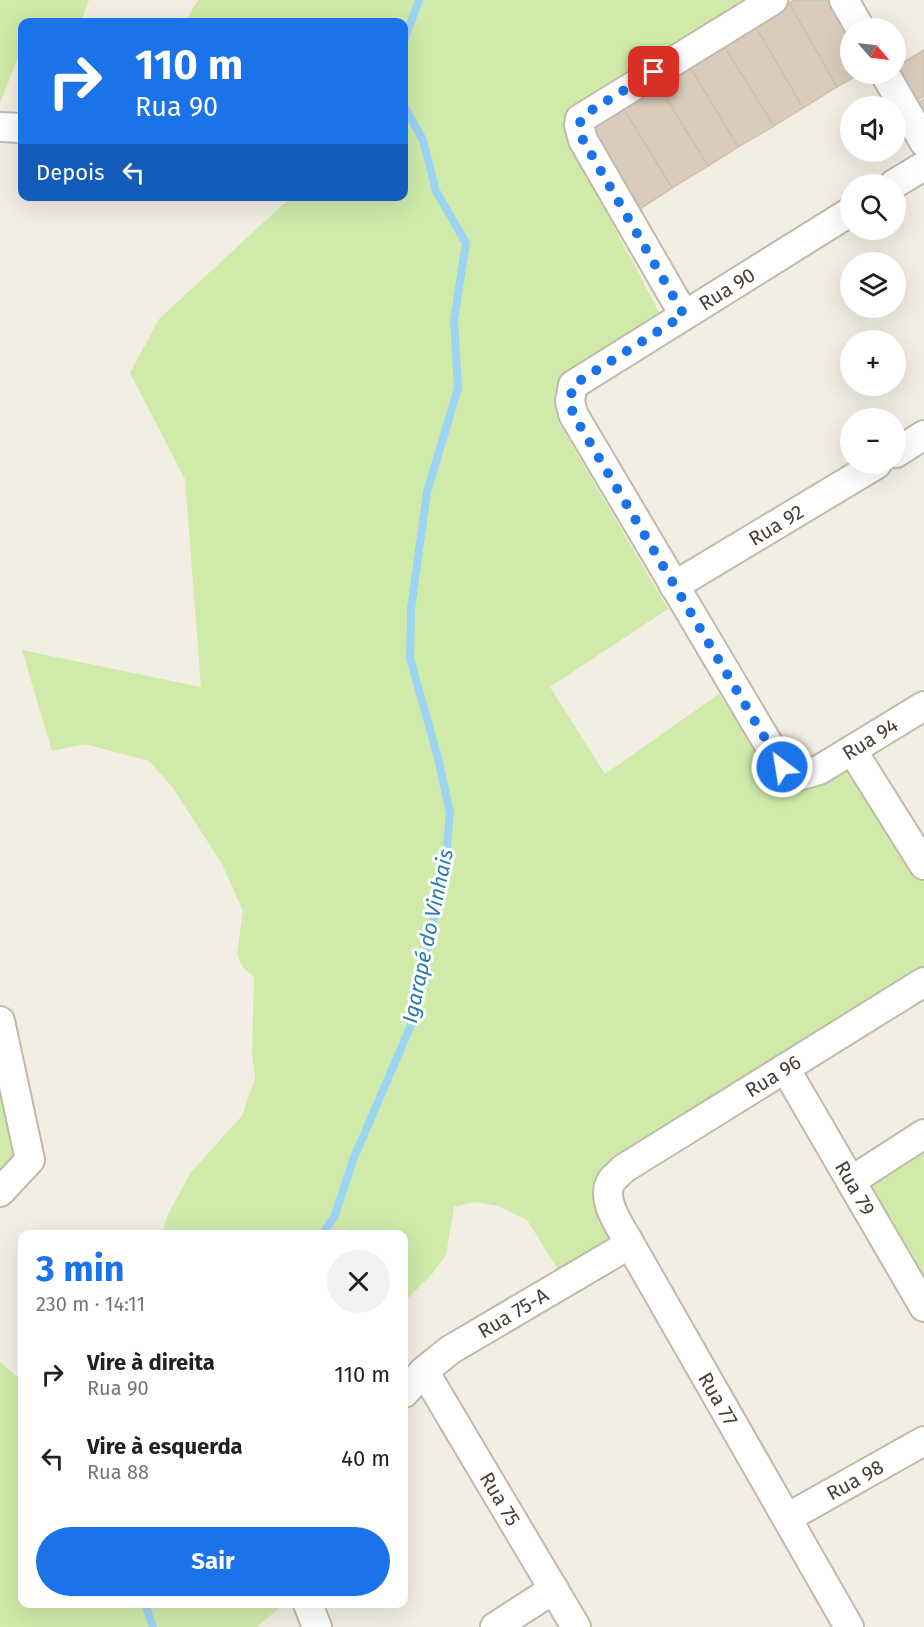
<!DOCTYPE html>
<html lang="pt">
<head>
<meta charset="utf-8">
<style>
  body { margin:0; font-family:"Fira Sans",sans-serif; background:#f2f2f2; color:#202124; height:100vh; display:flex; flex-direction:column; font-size:22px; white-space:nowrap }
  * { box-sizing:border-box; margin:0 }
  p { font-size:20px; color:#757577 }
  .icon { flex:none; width:33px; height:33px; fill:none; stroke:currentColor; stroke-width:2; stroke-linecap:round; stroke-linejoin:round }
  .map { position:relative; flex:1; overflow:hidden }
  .panel { position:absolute; left:18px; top:1230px; width:390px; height:378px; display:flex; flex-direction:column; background:#fff; border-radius:12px; box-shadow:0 6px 24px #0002 }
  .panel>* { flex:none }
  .hud { position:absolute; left:18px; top:18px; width:390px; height:183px; border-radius:12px; box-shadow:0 6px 24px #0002; background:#1a73e8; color:#fff; overflow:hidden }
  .needle { width:39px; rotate:118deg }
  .controls { position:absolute; left:840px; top:18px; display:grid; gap:12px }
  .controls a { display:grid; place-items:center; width:66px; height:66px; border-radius:50%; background:#fff; box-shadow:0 6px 24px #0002; font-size:30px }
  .pin { position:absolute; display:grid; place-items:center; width:51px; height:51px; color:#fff; margin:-26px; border-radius:12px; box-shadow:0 3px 9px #0006 }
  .me { position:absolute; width:66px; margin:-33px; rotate:329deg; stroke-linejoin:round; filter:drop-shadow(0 0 4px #0008) }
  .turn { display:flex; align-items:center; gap:21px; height:126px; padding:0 18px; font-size:27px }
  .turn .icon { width:78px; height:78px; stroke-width:2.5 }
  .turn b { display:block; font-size:42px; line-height:51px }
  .then { display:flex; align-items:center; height:57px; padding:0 18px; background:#0003; gap:12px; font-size:22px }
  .round { display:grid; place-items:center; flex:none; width:63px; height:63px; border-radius:32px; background:#f2f2f2 }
  .headline { display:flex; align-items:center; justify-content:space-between; height:102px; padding:0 18px }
  h1 { font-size:36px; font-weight:700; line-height:45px; color:#1a73e8 }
  .action { display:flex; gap:12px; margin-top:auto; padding:12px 18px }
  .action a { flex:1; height:69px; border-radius:36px; background:#1a73e8; color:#fff; font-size:24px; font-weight:700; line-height:69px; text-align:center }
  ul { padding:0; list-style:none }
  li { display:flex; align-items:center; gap:18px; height:84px; padding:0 18px }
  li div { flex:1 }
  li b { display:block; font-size:22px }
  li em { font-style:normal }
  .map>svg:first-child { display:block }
  .green { fill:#d0eaaa }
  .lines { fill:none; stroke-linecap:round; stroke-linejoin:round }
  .stream { stroke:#9cd4f4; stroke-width:8 }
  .building { fill:#d9ccbc; stroke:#d1c1ac; stroke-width:1.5 }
  .street-casing { stroke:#c2b9a9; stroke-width:32 }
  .street { stroke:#fff; stroke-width:28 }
  .route { stroke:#1a73e8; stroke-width:10; stroke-dasharray:0 18 }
  .labels { text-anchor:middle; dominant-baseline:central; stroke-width:6; stroke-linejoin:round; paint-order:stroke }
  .street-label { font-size:20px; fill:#463e34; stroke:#fff }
  .water-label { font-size:21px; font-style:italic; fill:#267ab0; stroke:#fff }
</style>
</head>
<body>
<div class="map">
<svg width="924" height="1627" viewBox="0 0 924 1627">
  <rect width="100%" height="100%" fill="#f3eee4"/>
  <g class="green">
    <path d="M0 0H89L81 22H22V53L19 55 0 103Z"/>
    <path d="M198 0H748L569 141 660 314 561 387 555 404 558 421 668 609 550 687 605 774 719 694 776 776 849 765 924 877V970L596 1191V1212L613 1247 559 1271 527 1220 498 1206 474 1202 454 1207 446 1255 433 1273 404 1302V1234H162L167 1216 191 1172 242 1116 255 1078 252 1053 254 977 242 966 237 954 243 911 222 864 173 788 149 761 85 744 52 751 22 650 201 687 185 479 130 373 159 319 291 197 404 196V22H179L187 18Z"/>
    <path d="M0 1085 16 1154 0 1174Z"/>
    <path d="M924 1151V1275L922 1276 869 1185Z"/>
    <path d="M0 1362 22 1381V1604H284L257 1627H0Z"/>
  </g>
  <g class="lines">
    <g class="stream">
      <path d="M404 41 419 0"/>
      <path d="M323 1234 335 1215 353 1160 415 1016 428 941 444 879 450 813 438 758 410 658 411 609 427 492 458 388 454 320 466 243 436 191 423 140 404 106"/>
      <path d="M145 1604 153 1627"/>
    </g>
  </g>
  <g class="building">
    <path d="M794 0H828L850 37V74H859L837 87 789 3Z"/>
    <path d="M789 3 837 87 803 108 754 24Z"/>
    <path d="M754 24 803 108 774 126 722 43Z"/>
    <path d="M722 43 774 126 738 147 688 64Z"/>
    <path d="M924 50V96L913 103 896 67Z"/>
    <path d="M688 64 738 147 708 166 657 84Z"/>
    <path d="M657 84 708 166 672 188 622 106Z"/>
    <path d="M924 99V121L914 105Z"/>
    <path d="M622 106 672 188 640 209 589 126Z"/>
  </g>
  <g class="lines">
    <defs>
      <g id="street">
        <path d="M844 0 860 28"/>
        <path d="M885 74 924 142"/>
        <path d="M0 127 22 128"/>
        <path d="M894 184 924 166"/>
        <path d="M850 212 573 385 570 401 573 414 782 767 802 775 819 770 924 706"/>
        <path d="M684 315 583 140 579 125 580 119 773 0"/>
        <path d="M896 453 924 435"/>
        <path d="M674 586 877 464"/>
        <path d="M852 750 924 865"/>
        <path d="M0 1021 30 1160 0 1192"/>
        <path d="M785 1068 924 1307"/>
        <path d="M851 1181 924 1134"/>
        <path d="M424 1371 576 1627"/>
        <path d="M404 1393 424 1371 450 1350 630 1244"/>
        <path d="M787 1518 924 1441"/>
        <path d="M308 1604 317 1627"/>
        <path d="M495 1627 554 1589"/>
        <path d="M849 1627 630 1244C621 1227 599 1199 612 1180 615 1176 620 1173 623 1169L924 982"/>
      </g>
    </defs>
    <use href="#street" class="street-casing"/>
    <use href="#street" class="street"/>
  </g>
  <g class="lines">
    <path class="route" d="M654 72 587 113C577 122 579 127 583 140L684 315 573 385 570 401 573 414 782 767"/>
  </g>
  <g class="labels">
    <g class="street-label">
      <text transform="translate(727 289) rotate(-32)">Rua 90</text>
      <text transform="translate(776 525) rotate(-31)">Rua 92</text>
      <text transform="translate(870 739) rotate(-32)">Rua 94</text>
      <text transform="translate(773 1076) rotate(-32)">Rua 96</text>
      <text transform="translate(855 1188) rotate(60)">Rua 79</text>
      <text transform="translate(513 1313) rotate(-31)">Rua 75-A</text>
      <text transform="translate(718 1399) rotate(60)">Rua 77</text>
      <text transform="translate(855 1480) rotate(-29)">Rua 98</text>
      <text transform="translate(500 1499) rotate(59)">Rua 75</text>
    </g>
    <g class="water-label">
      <text transform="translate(428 936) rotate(-78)">Igarapé do Vinhais</text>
    </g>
  </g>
</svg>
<div class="controls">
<a><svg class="needle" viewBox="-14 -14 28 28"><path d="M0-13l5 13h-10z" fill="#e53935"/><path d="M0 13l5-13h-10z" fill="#757577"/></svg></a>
<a><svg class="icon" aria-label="sound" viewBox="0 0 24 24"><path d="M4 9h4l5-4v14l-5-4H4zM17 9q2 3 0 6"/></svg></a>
<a><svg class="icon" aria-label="search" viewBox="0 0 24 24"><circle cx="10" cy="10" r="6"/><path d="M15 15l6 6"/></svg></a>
<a><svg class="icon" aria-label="layers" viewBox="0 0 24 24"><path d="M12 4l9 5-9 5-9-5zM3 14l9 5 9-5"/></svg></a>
<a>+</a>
<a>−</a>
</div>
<div class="pin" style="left:654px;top:72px;background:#d93025"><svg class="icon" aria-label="arrive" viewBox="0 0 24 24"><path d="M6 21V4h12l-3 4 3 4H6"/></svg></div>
<svg class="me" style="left:782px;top:767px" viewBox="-20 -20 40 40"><circle r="17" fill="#1a73e8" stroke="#fff" stroke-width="3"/><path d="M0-11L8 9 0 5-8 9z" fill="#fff"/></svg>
<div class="hud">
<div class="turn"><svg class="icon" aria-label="right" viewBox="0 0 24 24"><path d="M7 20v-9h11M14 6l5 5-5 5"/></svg><div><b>110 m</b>Rua 90</div></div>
<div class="then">Depois<svg class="icon" aria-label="left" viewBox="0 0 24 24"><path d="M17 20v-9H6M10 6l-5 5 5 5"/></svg></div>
</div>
<section class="panel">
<div class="headline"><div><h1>3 min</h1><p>230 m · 14:11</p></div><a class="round"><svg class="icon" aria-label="close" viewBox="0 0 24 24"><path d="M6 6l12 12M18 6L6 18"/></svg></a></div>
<ul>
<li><svg class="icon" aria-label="right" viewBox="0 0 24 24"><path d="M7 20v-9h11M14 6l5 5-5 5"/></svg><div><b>Vire à direita</b><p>Rua 90</p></div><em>110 m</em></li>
<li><svg class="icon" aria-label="left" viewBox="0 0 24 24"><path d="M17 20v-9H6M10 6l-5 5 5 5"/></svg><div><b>Vire à esquerda</b><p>Rua 88</p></div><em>40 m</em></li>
</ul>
<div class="action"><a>Sair</a></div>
</section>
</div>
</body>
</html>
